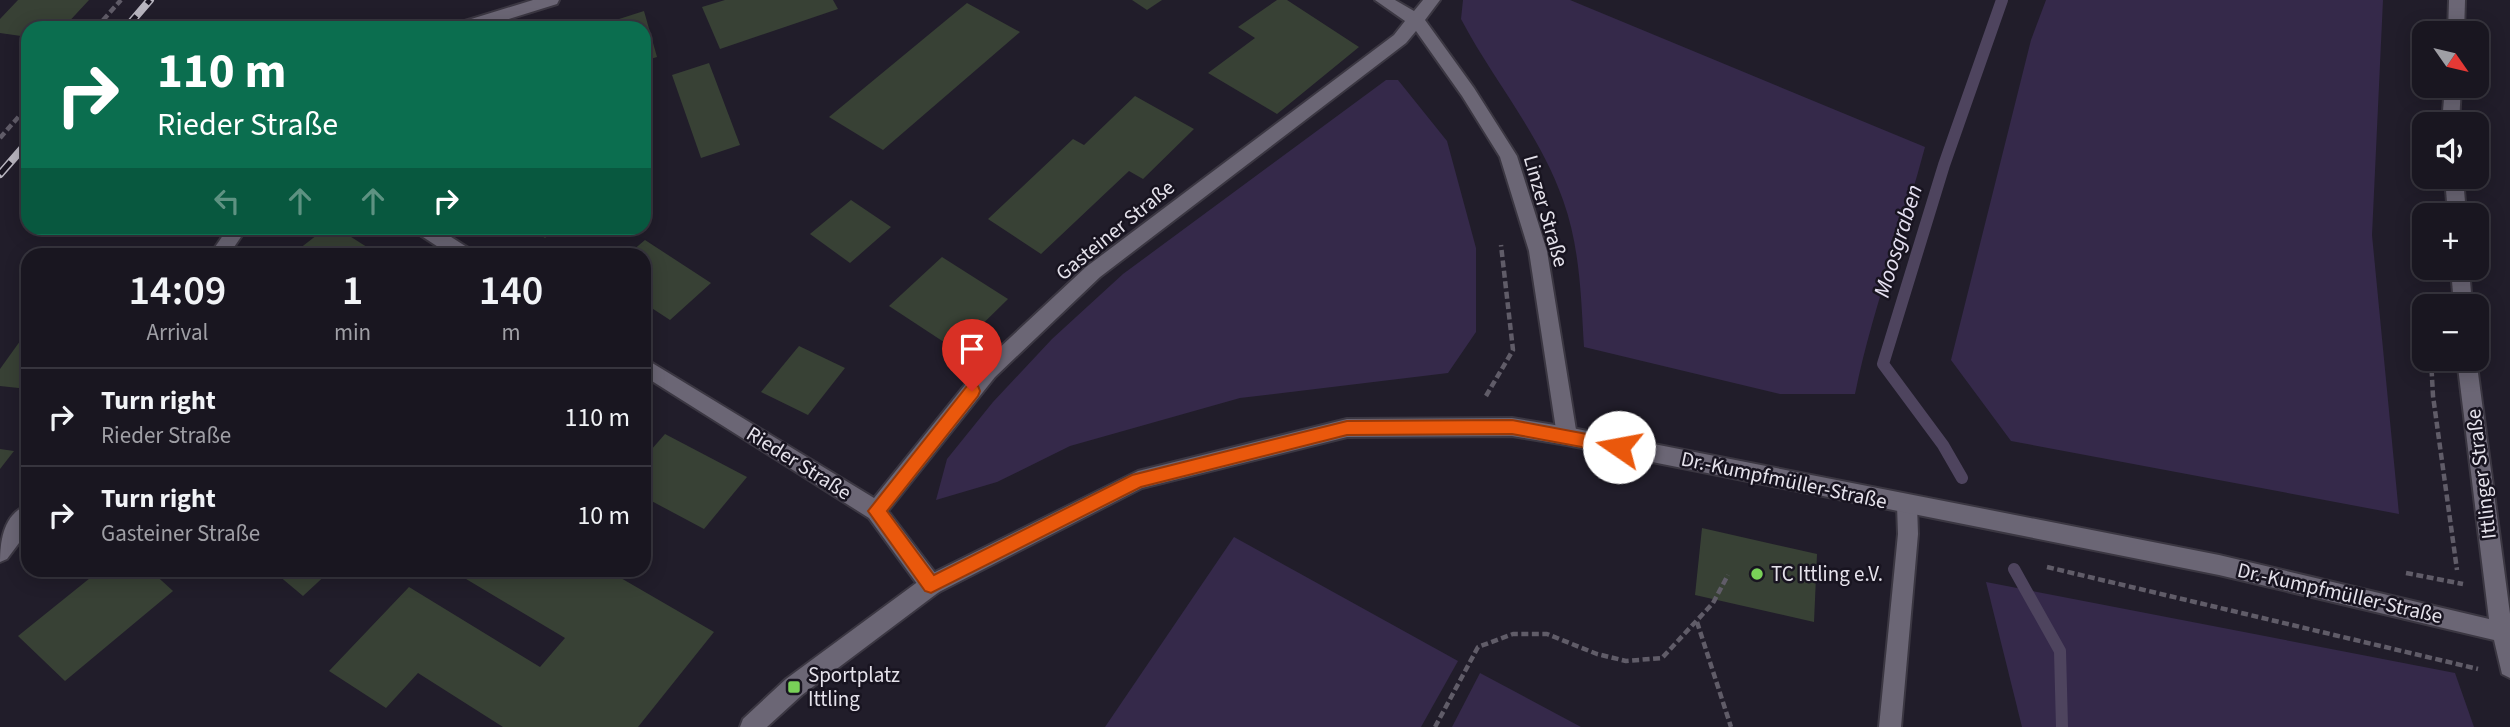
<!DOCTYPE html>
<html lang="en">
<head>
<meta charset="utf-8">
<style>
  body { margin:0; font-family:"Source Sans 3",sans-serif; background:#26232d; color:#f1f3f6; height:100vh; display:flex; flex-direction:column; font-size:26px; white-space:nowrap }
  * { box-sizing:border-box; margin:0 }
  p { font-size:23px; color:#9f9fa5 }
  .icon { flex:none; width:38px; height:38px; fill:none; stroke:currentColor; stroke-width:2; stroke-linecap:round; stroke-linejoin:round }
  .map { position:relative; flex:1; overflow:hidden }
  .panel { position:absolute; left:21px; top:248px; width:630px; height:329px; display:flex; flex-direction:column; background:#191620; border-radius:21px; box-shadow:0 4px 18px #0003,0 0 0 2px #37353e }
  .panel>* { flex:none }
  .hud { position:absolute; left:21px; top:21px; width:630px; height:214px; border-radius:21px; box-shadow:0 4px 18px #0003,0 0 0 2px #37353e; background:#0b6e4f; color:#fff; overflow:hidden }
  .needle { width:46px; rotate:124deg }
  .fabs { position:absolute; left:2412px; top:21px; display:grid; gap:14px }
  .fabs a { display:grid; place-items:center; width:77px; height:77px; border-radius:14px; background:#191620; box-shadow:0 4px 18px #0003,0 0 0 2px #37353e; font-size:35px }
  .pin { position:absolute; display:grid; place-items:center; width:60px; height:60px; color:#fff; margin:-72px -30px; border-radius:50% 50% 50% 0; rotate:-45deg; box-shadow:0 0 7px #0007 }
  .pin .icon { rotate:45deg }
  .me { position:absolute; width:77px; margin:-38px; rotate:282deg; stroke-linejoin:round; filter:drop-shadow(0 0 5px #0008) }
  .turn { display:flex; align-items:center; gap:24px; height:147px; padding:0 21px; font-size:32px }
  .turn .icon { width:91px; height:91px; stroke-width:2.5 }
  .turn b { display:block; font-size:49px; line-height:60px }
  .lanes { display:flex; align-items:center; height:66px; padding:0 21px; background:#0003; justify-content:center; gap:35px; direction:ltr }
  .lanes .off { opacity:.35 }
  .eta { display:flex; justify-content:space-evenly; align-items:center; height:119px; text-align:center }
  .eta b { font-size:42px; font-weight:600; line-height:49px }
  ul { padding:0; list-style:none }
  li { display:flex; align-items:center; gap:21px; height:98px; padding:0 21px; border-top:2px solid #37353e }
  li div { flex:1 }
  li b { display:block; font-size:26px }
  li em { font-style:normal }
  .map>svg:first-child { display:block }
  .green { fill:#35294a }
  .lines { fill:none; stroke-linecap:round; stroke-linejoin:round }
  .stream { stroke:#4e445e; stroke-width:12 }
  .building { fill:#384135 }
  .service-casing { stroke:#3b3742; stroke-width:4 }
  .minor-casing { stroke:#3b3742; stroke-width:4 }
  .tertiary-casing { stroke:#3b3742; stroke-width:4 }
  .path { stroke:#605c68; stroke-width:4.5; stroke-dasharray:7 3.5; stroke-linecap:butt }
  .service { fill:#6b6675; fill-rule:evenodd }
  .minor { fill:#6b6675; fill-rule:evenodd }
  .tertiary { fill:#6b6675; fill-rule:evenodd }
  .rail-casing { stroke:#b8b5bf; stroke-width:8 }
  .rail { stroke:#181420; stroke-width:5; stroke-dasharray:16; stroke-linecap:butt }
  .route { fill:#ea580c; stroke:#983908; stroke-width:2 }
  .poi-dot { fill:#79d158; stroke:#181420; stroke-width:2.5 }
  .labels { text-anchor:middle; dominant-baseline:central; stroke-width:5; stroke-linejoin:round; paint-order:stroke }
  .street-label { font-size:21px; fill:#e5e2eb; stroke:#181420 }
  .poi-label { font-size:21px; fill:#e5e2eb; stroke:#181420; text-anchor:start }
  .water-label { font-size:23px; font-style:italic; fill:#e6e1f2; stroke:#181420 }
</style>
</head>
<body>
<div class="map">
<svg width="2510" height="727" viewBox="0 0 2510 727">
  <rect width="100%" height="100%" fill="#211d2a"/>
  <g class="green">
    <path d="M1463 0H1570L1925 147C1903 230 1872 310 1855 394H1780L1584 347C1581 297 1580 247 1563 200 1540 134 1493 80 1461 19Z"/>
    <path d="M2046 0H2383L2372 235 2399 514 2011 441 1951 360 2031 40Z"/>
    <path d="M1386 80H1398L1447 141 1476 248V332L1448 373 1240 398 1070 446 997 482 936 500 947 459 993 402 1052 339 1123 274Z"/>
    <path d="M1234 537 1458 661 1421 727H1105Z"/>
    <path d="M1986 582 2455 673 2474 727H2022Z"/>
    <path d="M1480 673 1581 727H1452Z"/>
  </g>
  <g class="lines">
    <g class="stream">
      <path d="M1962 478 1943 445 1883 364 1944 165 2002 0"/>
      <path d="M2014 569 2060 651 2062 727"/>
    </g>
  </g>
  <g class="building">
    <path d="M18 0H89L63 28H28V37L0 33V19Z"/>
    <path d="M725 0H833L838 9 720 49 702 7Z"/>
    <path d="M1132 0H1162L1147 10Z"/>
    <path d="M1277 0H1287L1359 47 1277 114 1208 73 1255 38 1238 27Z"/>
    <path d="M967 3 1020 32 883 150 829 117Z"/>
    <path d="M644 11 657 57 644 61V28H591Z"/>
    <path d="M709 63 740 145 701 158 672 75Z"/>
    <path d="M1135 96 1194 129 1143 179 1129 171 1041 254 988 219 1073 139 1084 145Z"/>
    <path d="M851 200 891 227 850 263 810 234Z"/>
    <path d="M326 228H337L381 256H290Z"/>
    <path d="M530 228H558L545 238Z"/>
    <path d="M645 240 711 283 670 320 644 303V256H626Z"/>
    <path d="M942 257 1008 299 956 350 889 306Z"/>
    <path d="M28 330V389L0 386V369Z"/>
    <path d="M799 346 845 368 808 415 761 392Z"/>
    <path d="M665 434 747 477 704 529 644 497V458Z"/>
    <path d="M0 449 14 451 0 469Z"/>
    <path d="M1702 528 1817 554 1814 622 1695 595Z"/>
    <path d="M100 570H150L173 591 65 681 18 636Z"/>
    <path d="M272 570H331L303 596Z"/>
    <path d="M451 570H607L714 632 638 727H503L418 673 386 708 329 671 409 587 540 667 565 638Z"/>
  </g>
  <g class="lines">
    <defs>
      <path id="service" d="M1907 496 1914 499 1917 505 1918 534 1901 727H1879L1898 534 1897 505 1900 499Z"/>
      <g id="minor">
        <path d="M533 0H559L557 4 480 28H453L455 24Z"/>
        <path d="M1375 0H1395L1414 11 1423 0H1440L1425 20 1474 88 1517 156 1547 251 1577 436 1574 442 1567 445 1560 442 1557 436 1529 251 1500 157 1462 96 1416 31 1406 43 1100 277 995 377 888 511 939 578 942 585 939 592 931 595 923 592 869 518 644 376V358L874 498 981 365 1086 267 1394 35 1405 21Z"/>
        <path d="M228 228H247L228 256H209Z"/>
        <path d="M414 228H437L473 251 476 256H452L417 233Z"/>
        <path d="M28 505V531L7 559 0 562C0 540 4 513 28 505Z"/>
      </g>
      <g id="tertiary">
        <path d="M2449 0H2465L2464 33H2448Z"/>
        <path d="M2445 86H2461L2459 124H2442Z"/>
        <path d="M2445 177H2463L2466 215H2448Z"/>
        <path d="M2451 268H2469L2472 306H2454Z"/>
        <path d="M2476 358 2510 614V678L2502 674 2494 640 2219 575 1567 445 1512 436 1347 437 1142 488 939 592 802 695 767 727H740L743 719 786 679 923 578 1138 471 1347 419 1512 418 1567 427 2219 555 2489 619 2457 359Z"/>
      </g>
    </defs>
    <use href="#service" class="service-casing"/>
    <use href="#minor" class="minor-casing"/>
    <use href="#tertiary" class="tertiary-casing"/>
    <g class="path">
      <path d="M96 28 121 0"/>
      <path d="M2423 32V79"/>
      <path d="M0 138 28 106"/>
      <path d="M2431 359 2433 396 2457 570"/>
      <path d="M1486 396 1513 350 1501 245"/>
      <path d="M2047 567 2478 669"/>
      <path d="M2406 573 2463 584"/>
      <path d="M1697 622 1731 727"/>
      <path d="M1435 727 1478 647 1513 634H1547L1597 654 1626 661 1662 658 1713 603 1728 575"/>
    </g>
    <use href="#service" class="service"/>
    <use href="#minor" class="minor"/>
    <use href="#tertiary" class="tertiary"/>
    <defs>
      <g id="rail">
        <path d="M126 28 150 0"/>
        <path d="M0 174 28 142"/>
      </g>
    </defs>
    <use href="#rail" class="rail-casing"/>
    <use href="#rail" class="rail"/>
  </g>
  <path class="route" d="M972 384 978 386 980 391 978 396 887 511 934 575 1132 475 1347 421 1512 420 1619 440 1625 442 1627 447 1625 452 1619 454 1512 434 1347 435 1141 487 931 593 925 591 868 511 967 386Z"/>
  <g class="poi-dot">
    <circle cx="1757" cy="574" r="7"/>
    <rect x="787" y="680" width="14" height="14" rx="3.5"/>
  </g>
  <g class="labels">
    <g class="street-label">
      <text transform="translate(1546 211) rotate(74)">Linzer Straße</text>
      <text transform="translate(1115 230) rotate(-39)">Gasteiner Straße</text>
      <text transform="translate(799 463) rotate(32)">Rieder Straße</text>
      <text transform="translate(2481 474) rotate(-97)">Ittlinger Straße</text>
      <text transform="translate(1784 480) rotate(12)">Dr.-Kumpfmüller-Straße</text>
      <text transform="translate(2340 593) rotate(13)">Dr.-Kumpfmüller-Straße</text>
    </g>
    <g class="poi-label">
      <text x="1771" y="574">TC Ittling e.V.</text>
      <text x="808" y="675">Sportplatz<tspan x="808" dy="24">Ittling</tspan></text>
    </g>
    <g class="water-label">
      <text transform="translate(1898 241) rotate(-73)">Moosgraben</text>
    </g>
  </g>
</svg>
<div class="fabs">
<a><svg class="needle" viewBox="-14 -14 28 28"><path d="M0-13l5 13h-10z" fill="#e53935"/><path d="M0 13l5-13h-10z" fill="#9f9fa5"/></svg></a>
<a><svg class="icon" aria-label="sound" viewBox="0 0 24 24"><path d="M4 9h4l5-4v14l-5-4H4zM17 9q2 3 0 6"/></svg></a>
<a>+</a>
<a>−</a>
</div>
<div class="pin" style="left:972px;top:391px;background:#d93025"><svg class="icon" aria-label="arrive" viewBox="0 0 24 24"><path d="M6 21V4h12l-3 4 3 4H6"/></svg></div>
<svg class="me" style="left:1619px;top:447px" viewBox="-20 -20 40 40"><circle r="19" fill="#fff"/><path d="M0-13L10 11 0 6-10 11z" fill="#ea580c"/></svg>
<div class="hud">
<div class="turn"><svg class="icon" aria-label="right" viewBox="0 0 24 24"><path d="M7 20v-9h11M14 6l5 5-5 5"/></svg><div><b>110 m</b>Rieder Straße</div></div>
<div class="lanes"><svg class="icon off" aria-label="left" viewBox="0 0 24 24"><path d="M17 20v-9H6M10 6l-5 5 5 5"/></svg><svg class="icon off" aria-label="ahead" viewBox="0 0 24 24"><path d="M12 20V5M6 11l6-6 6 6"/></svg><svg class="icon off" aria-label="ahead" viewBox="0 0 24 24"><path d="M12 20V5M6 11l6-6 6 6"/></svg><svg class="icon" aria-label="right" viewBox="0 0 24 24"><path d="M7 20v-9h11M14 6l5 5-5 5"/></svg></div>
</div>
<section class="panel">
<div class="eta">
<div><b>14:09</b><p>Arrival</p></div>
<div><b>1</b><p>min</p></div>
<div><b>140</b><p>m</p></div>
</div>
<ul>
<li><svg class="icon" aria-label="right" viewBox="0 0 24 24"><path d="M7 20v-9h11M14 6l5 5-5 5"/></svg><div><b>Turn right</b><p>Rieder Straße</p></div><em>110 m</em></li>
<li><svg class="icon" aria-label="right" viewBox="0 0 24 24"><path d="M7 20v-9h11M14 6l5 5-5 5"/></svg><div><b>Turn right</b><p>Gasteiner Straße</p></div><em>10 m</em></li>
</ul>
</section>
</div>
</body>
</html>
